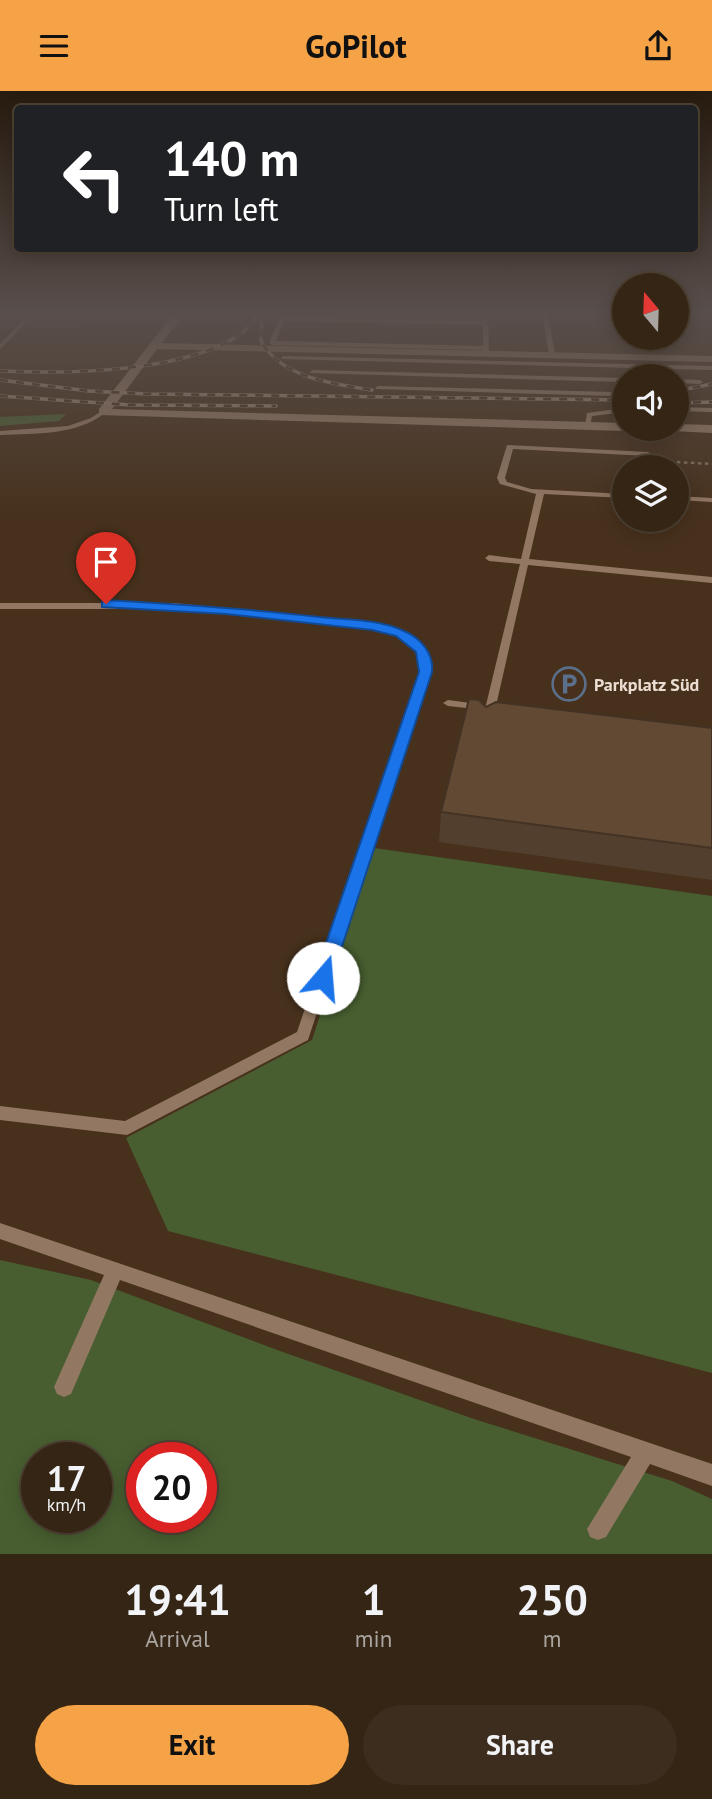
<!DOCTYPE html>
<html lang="en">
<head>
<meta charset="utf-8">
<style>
  body { margin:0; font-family:"PT Sans",sans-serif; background:#3d2d1e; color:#f1f3f6; height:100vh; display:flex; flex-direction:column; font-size:26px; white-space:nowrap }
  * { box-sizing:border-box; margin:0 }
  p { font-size:23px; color:#aaa5a0 }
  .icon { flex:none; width:38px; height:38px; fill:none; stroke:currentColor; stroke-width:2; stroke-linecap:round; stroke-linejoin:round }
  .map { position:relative; height:1463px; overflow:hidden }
  .side { display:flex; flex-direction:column; background:#352515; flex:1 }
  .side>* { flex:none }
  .banner { position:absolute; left:14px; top:14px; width:684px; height:147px; border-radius:7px; box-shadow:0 4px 18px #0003,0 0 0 2px #4f4234; background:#202124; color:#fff; overflow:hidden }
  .needle { width:46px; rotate:341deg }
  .fabs { position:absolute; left:612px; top:182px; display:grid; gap:14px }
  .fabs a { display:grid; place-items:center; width:77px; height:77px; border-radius:50%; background:#352515; box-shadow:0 4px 18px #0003,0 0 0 2px #4f4234; font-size:35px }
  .speed { position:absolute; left:21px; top:1351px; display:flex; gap:14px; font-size:35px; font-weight:700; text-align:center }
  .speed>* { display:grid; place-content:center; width:91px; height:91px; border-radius:50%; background:#352515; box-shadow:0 4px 18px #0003,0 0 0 2px #4f4234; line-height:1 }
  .speed small { font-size:18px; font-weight:400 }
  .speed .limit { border:10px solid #d22; background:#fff; color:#111 }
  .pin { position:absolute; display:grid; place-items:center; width:60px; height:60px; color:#fff; margin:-72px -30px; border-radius:50% 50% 50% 0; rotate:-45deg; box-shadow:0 0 7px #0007 }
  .pin .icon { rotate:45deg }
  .me { position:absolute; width:77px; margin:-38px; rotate:18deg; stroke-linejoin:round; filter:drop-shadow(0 0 5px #0008) }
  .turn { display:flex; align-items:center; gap:24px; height:147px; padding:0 35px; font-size:32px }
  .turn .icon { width:91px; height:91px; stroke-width:2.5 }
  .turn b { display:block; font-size:49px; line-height:60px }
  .eta { display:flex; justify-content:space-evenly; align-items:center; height:119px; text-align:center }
  .eta b { font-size:42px; font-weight:800; line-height:49px }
  .primary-button { display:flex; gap:14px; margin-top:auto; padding:14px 35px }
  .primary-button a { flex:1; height:80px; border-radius:42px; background:#f5a346; color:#111; font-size:28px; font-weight:800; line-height:80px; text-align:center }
  .primary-button a+a { background:#3d2d1e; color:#f1f3f6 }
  header { display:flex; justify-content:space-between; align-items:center; height:91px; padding:0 35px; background:#f5a346; color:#111; font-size:32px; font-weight:800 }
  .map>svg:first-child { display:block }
  .green { fill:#485e30; fill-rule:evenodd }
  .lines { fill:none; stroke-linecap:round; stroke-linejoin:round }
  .path { stroke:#83705e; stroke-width:2.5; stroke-dasharray:3.5 3.5; stroke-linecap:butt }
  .service { fill:#927862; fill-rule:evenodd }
  .minor { fill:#927862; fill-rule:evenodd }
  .rail-casing { stroke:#978574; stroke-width:3.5 }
  .rail { stroke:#47311c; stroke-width:2.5; stroke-dasharray:8; stroke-linecap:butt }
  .wall { fill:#533f2d }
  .shaded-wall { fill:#443324 }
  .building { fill:#614934; stroke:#443324; stroke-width:2 }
  .route { fill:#1a73e8; stroke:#114b97; stroke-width:2 }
  .labels { text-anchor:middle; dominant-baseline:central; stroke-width:5; stroke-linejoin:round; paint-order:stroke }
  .poi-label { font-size:18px; font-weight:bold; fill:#ebddd1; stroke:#47311c; text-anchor:start }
</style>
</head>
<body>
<header><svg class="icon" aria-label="menu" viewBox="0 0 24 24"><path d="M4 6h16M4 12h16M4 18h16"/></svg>GoPilot<svg class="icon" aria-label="share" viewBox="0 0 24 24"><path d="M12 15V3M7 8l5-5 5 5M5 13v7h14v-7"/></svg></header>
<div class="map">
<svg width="712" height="1463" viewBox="0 0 712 1463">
  <rect width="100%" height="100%" fill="#47311c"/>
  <g class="green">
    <path d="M66 323 59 330 0 335V326Z"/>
    <path d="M374 757 712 805V1282L168 1140 126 1047 312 949Z"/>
    <path d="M0 1169 91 1189 280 1260 477 1329 672 1390 712 1408V1463H0ZM37 1367H96V1426H37ZM142 1367H201V1426H142Z"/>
  </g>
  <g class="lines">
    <path class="path" d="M676 376 675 371 712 373"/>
    <g class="service">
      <path d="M31 222H36L0 258V253Z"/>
      <path d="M482 222H488L489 263 486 265 483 263V259L272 254 269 252 279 228 282 226 482 230ZM284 230 483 234V255L276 250Z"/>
      <path d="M542 222H548L555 264 552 266 549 264Z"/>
      <path d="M283 265 712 275V279L281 268Z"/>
      <path d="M312 279 625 287V291L310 282Z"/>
      <path d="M677 288 700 289 703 291 700 293 677 292Z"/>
      <path d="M378 295 613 301 616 303 613 305 376 298 375 297Z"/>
      <path d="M677 316 712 317V321L677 320Z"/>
      <path d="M625 317V321L592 325 590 336 585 335 587 322Z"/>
      <path d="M103 319 106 321 105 322C75 345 36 342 0 344V340L68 335 91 327Z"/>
      <path d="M507 354 648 361 652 363 648 365 513 358 505 387 507 391 531 398 625 403V407L544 403 529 468 712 486V492L528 474 493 628 488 631 483 628 485 619 448 615 443 612 448 609 486 614 520 473 489 470 485 467 489 464 521 468 536 403 500 393 497 387Z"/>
      <path d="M677 405 712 407V411L677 409Z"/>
      <path d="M0 512H174L372 532C399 537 419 546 432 571L308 949 127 1044 0 1029V1015L125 1030 297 941 422 571C411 550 395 542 372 538L174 518H0Z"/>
      <path d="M0 1132 712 1373V1395L650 1373 606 1446 598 1449 590 1446 587 1438 631 1366 120 1189 71 1303 64 1306 57 1303 54 1296 104 1184 0 1148Z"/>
    </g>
    <g class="minor">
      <path d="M174 222H185L162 252 712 265V271L157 258 112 318 625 332V338H630L625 340 99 324V318Z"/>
      <path d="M677 333 712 334V342L672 340 677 338Z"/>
    </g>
    <defs>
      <g id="rail">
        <path d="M262 222 261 250C281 287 334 293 372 299"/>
        <path d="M0 280C67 283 186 282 242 242 249 237 254 228 260 222"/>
        <path d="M0 289 89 300 147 303 625 309"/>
        <path d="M677 300 712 293"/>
        <path d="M0 305 131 314 276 315"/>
        <path d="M677 312 712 311"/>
      </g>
    </defs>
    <use href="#rail" class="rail-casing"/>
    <use href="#rail" class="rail"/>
  </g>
  <g class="wall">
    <path d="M0 222H90L76 237 26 236 24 225 0 246Z"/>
    <path d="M558 222H625V226L558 225Z"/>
    <path d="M486 616 712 637V789L439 751 441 721Z"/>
  </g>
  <g class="shaded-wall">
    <path d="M6 222H24V225L0 246V227Z"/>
    <path d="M73 222H90L76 237Z"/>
  </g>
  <path class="building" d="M469 608 479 609 486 616 496 611 712 637V757L441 721Z"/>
  <linearGradient id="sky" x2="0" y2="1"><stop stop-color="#271b0f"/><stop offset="0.52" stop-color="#584e4b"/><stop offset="1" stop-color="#584e4b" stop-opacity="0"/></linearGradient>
  <rect width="712" height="427" fill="url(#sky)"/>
  <path class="route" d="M106 509C178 513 249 518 320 526 347 529 379 528 404 540 421 547 434 563 432 581L330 892H316L314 887 419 581 416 561 396 545 372 539 226 523 102 516V511Z"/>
  <defs>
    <symbol id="parking-ring" viewBox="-11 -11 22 22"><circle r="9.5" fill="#47311c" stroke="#5c6f8a" stroke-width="1.5"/><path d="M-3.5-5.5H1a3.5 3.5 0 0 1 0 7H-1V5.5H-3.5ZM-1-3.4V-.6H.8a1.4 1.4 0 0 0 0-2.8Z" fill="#5c6f8a"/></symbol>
  </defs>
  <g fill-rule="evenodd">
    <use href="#parking-ring" x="550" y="574" width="38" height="38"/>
  </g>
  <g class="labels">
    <g class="poi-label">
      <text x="594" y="593">Parkplatz Süd</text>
    </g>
  </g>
</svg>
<div class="fabs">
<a><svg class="needle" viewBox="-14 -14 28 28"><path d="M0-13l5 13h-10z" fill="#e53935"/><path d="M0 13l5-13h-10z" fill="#aaa5a0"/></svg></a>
<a><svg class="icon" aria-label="sound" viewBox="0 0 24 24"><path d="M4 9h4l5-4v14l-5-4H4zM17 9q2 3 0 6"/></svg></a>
<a><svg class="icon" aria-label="layers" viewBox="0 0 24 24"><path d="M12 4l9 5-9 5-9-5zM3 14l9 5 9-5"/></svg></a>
</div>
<div class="speed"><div>17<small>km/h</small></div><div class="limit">20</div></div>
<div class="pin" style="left:106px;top:513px;background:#d93025"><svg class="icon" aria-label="arrive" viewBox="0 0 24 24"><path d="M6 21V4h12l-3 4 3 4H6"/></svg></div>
<svg class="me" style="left:323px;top:887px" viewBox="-20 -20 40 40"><circle r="19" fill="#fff"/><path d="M0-13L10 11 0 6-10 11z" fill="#1a73e8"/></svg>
<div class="banner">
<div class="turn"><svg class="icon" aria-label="left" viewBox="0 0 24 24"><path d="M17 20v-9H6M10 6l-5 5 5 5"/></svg><div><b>140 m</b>Turn left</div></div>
</div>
</div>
<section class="side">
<div class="eta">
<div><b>19:41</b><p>Arrival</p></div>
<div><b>1</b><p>min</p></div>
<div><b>250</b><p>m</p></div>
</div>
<div class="primary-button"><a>Exit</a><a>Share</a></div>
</section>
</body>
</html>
